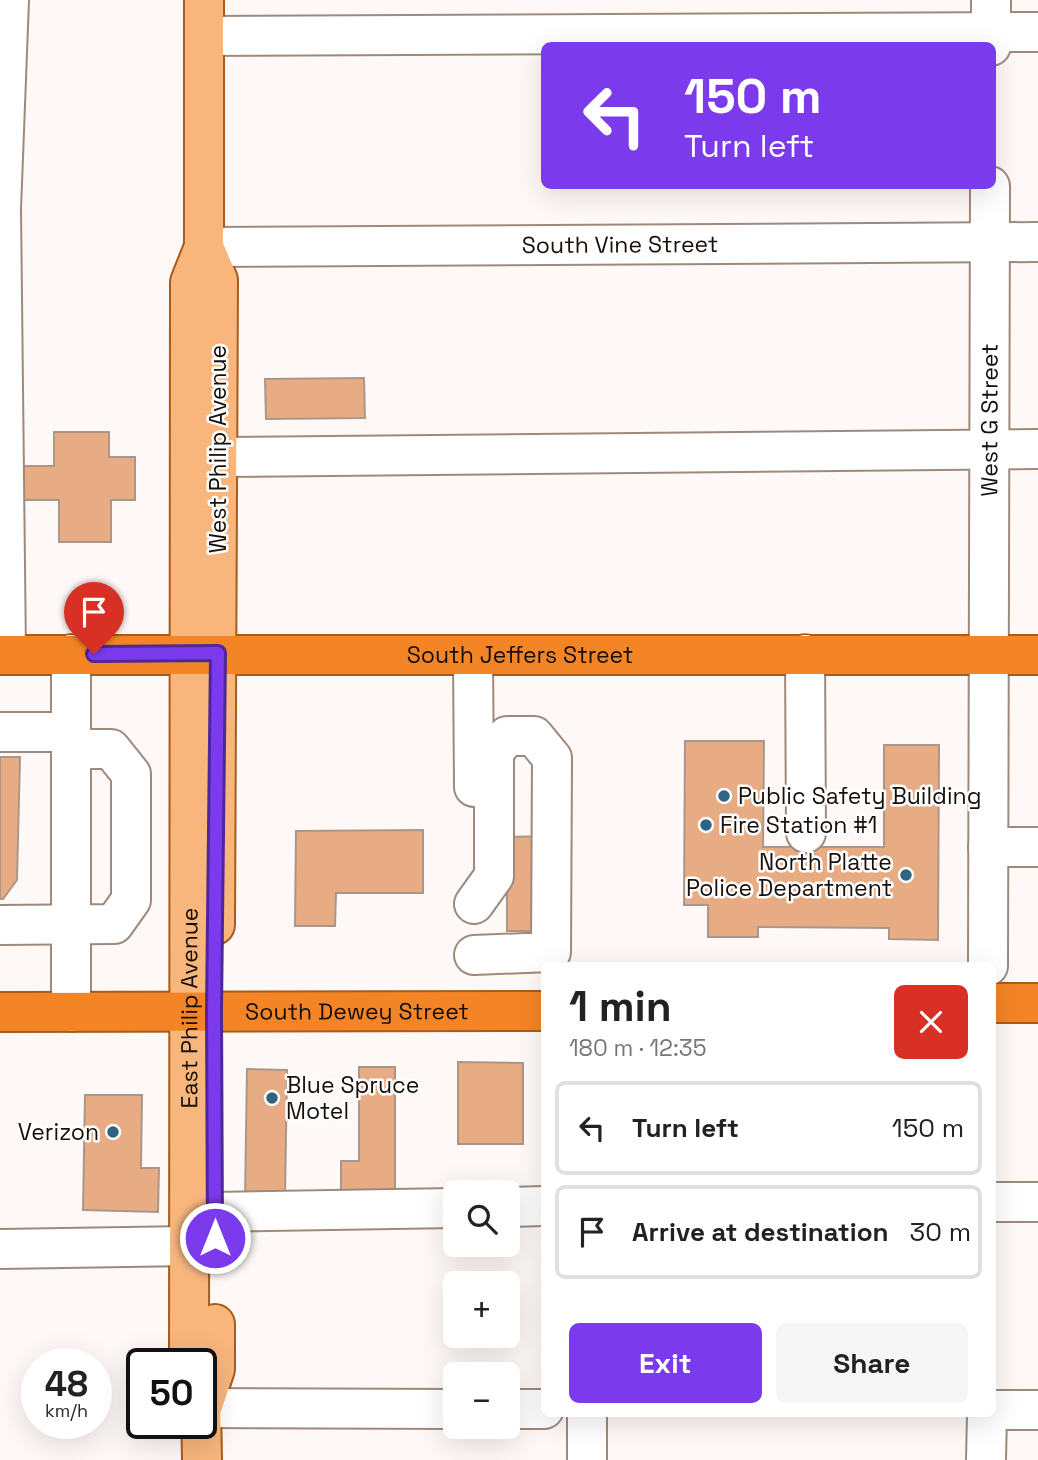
<!DOCTYPE html>
<html lang="en">
<head>
<meta charset="utf-8">
<style>
  body { margin:0; font-family:"Space Grotesk",sans-serif; background:#f6f6f6; color:#222; height:100vh; display:flex; flex-direction:column; font-size:26px; white-space:nowrap }
  * { box-sizing:border-box; margin:0 }
  p { font-size:23px; color:#767676 }
  .icon { flex:none; width:38px; height:38px; fill:none; stroke:currentColor; stroke-width:2; stroke-linecap:round; stroke-linejoin:round }
  .map { position:relative; flex:1; overflow:hidden }
  .drawer { position:absolute; left:541px; top:962px; width:455px; height:455px; display:flex; flex-direction:column; background:#fff; border-radius:10px; box-shadow:0 7px 28px #0002 }
  .drawer>* { flex:none }
  .hud { position:absolute; left:541px; top:42px; width:455px; height:147px; border-radius:10px; box-shadow:0 7px 28px #0002; background:#7c3aed; color:#fff; overflow:hidden }
  .controls { position:absolute; left:443px; top:1180px; display:grid; gap:14px }
  .controls a { display:grid; place-items:center; width:77px; height:77px; border-radius:10px; background:#fff; box-shadow:0 7px 28px #0002; font-size:35px }
  .speed { position:absolute; left:21px; top:1348px; display:flex; gap:14px; font-size:35px; font-weight:700; text-align:center }
  .speed>* { display:grid; place-content:center; width:91px; height:91px; border-radius:50%; background:#fff; box-shadow:0 7px 28px #0002; line-height:1 }
  .speed small { font-size:18px; font-weight:400 }
  .speed .limit { border:4px solid #111; border-radius:10px; background:#fff; color:#111 }
  .pin { position:absolute; display:grid; place-items:center; width:60px; height:60px; color:#fff; margin:-72px -30px; border-radius:50% 50% 50% 0; rotate:-45deg; box-shadow:0 0 7px #0007 }
  .pin .icon { rotate:45deg }
  .me { position:absolute; width:77px; margin:-38px; rotate:0deg; stroke-linejoin:round; filter:drop-shadow(0 0 5px #0008) }
  .turn { display:flex; align-items:center; gap:24px; height:147px; padding:0 28px; font-size:32px }
  .turn .icon { width:91px; height:91px; stroke-width:2.5 }
  .turn b { display:block; font-size:49px; line-height:60px }
  .round { display:grid; place-items:center; flex:none; width:74px; height:74px; border-radius:10px; background:#f6f6f6 }
  .summary { display:flex; align-items:center; justify-content:space-between; height:119px; padding:0 28px }
  h1 { font-size:42px; font-weight:800; line-height:52px }
  .action { display:flex; gap:14px; margin-top:auto; padding:14px 28px }
  .action a { flex:1; height:80px; border-radius:10px; background:#7c3aed; color:#fff; font-size:28px; font-weight:800; line-height:80px; text-align:center }
  .action a+a { background:#f6f6f6; color:#222 }
  ul { padding:0; list-style:none }
  li { display:flex; align-items:center; gap:21px; height:94px; margin:0 14px 10px; padding:0 14px; border:4px solid #e0e0e0; border-radius:10px }
  li div { flex:1 }
  li b { display:block; font-size:26px }
  li em { font-style:normal }
  .map>svg:first-child { display:block }
  .building { fill:#e8ac84; stroke:#ab978a; stroke-width:2 }
  .lines { fill:none; stroke-linecap:round; stroke-linejoin:round }
  .minor-casing { stroke:#9e8a7d; stroke-width:42 }
  .major-casing { stroke:#a65c1c; stroke-width:42 }
  .highway-casing { stroke:#a65c1c; stroke-width:42 }
  .minor { stroke:#fff; stroke-width:38 }
  .major { stroke:#f8b67d; stroke-width:38 }
  .highway { stroke:#f48526; stroke-width:38 }
  .route-casing { stroke:#51269a; stroke-width:18 }
  .route { stroke:#7c3aed; stroke-width:12 }
  .poi-dot { fill:#306481; stroke:#fff; stroke-width:2.5 }
  .labels { text-anchor:middle; dominant-baseline:central; stroke-width:5; stroke-linejoin:round; paint-order:stroke }
  .street-label { font-size:23px; fill:#160f0a; stroke:#fff }
  .poi-label { font-size:23px; fill:#160f0a; stroke:#fff; text-anchor:start }
</style>
</head>
<body>
<div class="map">
<svg width="1038" height="1460" viewBox="0 0 1038 1460">
  <rect width="100%" height="100%" fill="#fef9f6"/>
  <g class="building">
    <path d="M364 378 365 418 266 419 265 379Z"/>
    <path d="M54 432H109V457H135V500H111V542H59V500H24V466H54Z"/>
    <path d="M685 741H764L763 847H884V745H939L938 940 889 939V928L758 927V937H708V905H684Z"/>
    <path d="M0 757H20L17 880 3 899H0Z"/>
    <path d="M423 830V893H336L335 926H295L296 831Z"/>
    <path d="M544 836V931H507V837Z"/>
    <path d="M458 1062 523 1063V1144H458Z"/>
    <path d="M359 1067H395V1198H341V1161H359Z"/>
    <path d="M247 1069 287 1070 285 1198H245Z"/>
    <path d="M85 1095H142L141 1168H159L158 1212 83 1210Z"/>
  </g>
  <g class="lines">
    <defs>
      <g id="minor">
        <path d="M205 36 1038 32"/>
        <path d="M991 46V0"/>
        <path id="s1" d="M204 247 1038 242"/>
        <path d="M218 457 1038 449"/>
        <path d="M71 654V1012"/>
        <path d="M805 654 806 833"/>
        <path d="M6 655 1 209 9 0"/>
        <path d="M473 656 474 787"/>
        <path d="M0 732H71"/>
        <path d="M988 847H1038"/>
        <path d="M474 904 494 876V752L507 736H534L552 758 551 952 474 955"/>
        <path d="M0 925 114 924 131 900V774L111 749H71"/>
        <path id="s2" d="M988 966 990 186"/>
        <path d="M992 1202H1038"/>
        <path d="M508 1207 544 1206"/>
        <path d="M214 1212 455 1208"/>
        <path d="M0 1249 190 1246"/>
        <path d="M202 1408 455 1409"/>
        <path d="M508 1409H544"/>
        <path d="M992 1410H1038"/>
        <path d="M587 1414V1460"/>
        <path d="M986 1460 987 1414"/>
      </g>
      <g id="major">
        <path d="M204 247 218 280 215 925"/>
        <path id="s3" d="M189 1363 190 282 204 247V0"/>
        <path d="M201 1406 202 1460"/>
        <path d="M202 1408 215 1369V1324"/>
      </g>
      <g id="highway">
        <path id="s4" d="M0 655H1038"/>
        <path d="M992 1003H1038"/>
        <path id="s5" d="M0 1012 544 1011"/>
      </g>
    </defs>
    <use href="#minor" class="minor-casing"/>
    <use href="#major" class="major-casing"/>
    <use href="#highway" class="highway-casing"/>
    <use href="#minor" class="minor"/>
    <use href="#major" class="major"/>
    <use href="#highway" class="highway"/>
  </g>
  <g class="lines">
    <defs>
      <path id="route" d="M94 654 218 653 214 1010 215 1238"/>
    </defs>
    <use href="#route" class="route-casing"/>
    <use href="#route" class="route"/>
  </g>
  <g class="poi-dot">
    <circle cx="724" cy="796" r="7"/>
    <circle cx="706" cy="825" r="7"/>
    <circle cx="906" cy="875" r="7"/>
    <circle cx="272" cy="1098" r="7"/>
    <circle cx="113" cy="1132" r="7"/>
  </g>
  <g class="labels">
    <g class="street-label">
      <text stroke="none"><textPath href="#s1" startOffset="416">South Vine Street</textPath></text>
      <text stroke="none"><textPath href="#s2" startOffset="546">West G Street</textPath></text>
      <text transform="translate(218 449) rotate(-90)">West Philip Avenue</text>
      <text stroke="none"><textPath href="#s4" startOffset="520">South Jeffers Street</textPath></text>
      <text stroke="none"><textPath href="#s3" startOffset="355">East Philip Avenue</textPath></text>
      <text stroke="none"><textPath href="#s5" startOffset="357">South Dewey Street</textPath></text>
    </g>
    <g class="poi-label">
      <text x="738" y="796">Public Safety Building</text>
      <text x="720" y="825">Fire Station #1</text>
      <text x="892" y="862" text-anchor="end">North Platte<tspan x="892" dy="26">Police Department</tspan></text>
      <text x="286" y="1085">Blue Spruce<tspan x="286" dy="26">Motel</tspan></text>
      <text x="99" y="1132" text-anchor="end">Verizon</text>
    </g>
  </g>
</svg>
<div class="controls">
<a><svg class="icon" aria-label="search" viewBox="0 0 24 24"><circle cx="10" cy="10" r="6"/><path d="M15 15l6 6"/></svg></a>
<a>+</a>
<a>−</a>
</div>
<div class="speed"><div>48<small>km/h</small></div><div class="limit">50</div></div>
<div class="pin" style="left:94px;top:654px;background:#d93025"><svg class="icon" aria-label="arrive" viewBox="0 0 24 24"><path d="M6 21V4h12l-3 4 3 4H6"/></svg></div>
<svg class="me" style="left:215px;top:1238px" viewBox="-20 -20 40 40"><circle r="17" fill="#7c3aed" stroke="#fff" stroke-width="3"/><path d="M0-11L8 9 0 5-8 9z" fill="#fff"/></svg>
<div class="hud">
<div class="turn"><svg class="icon" aria-label="left" viewBox="0 0 24 24"><path d="M17 20v-9H6M10 6l-5 5 5 5"/></svg><div><b>150 m</b>Turn left</div></div>
</div>
<section class="drawer">
<div class="summary"><div><h1>1 min</h1><p>180 m · 12:35</p></div><a class="round" style="background:#d93025;color:#fff"><svg class="icon" aria-label="close" viewBox="0 0 24 24"><path d="M6 6l12 12M18 6L6 18"/></svg></a></div>
<ul>
<li><svg class="icon" aria-label="left" viewBox="0 0 24 24"><path d="M17 20v-9H6M10 6l-5 5 5 5"/></svg><div><b>Turn left</b></div><em>150 m</em></li>
<li><svg class="icon" aria-label="arrive" viewBox="0 0 24 24"><path d="M6 21V4h12l-3 4 3 4H6"/></svg><div><b>Arrive at destination</b></div><em>30 m</em></li>
</ul>
<div class="action"><a>Exit</a><a>Share</a></div>
</section>
</div>
</body>
</html>
